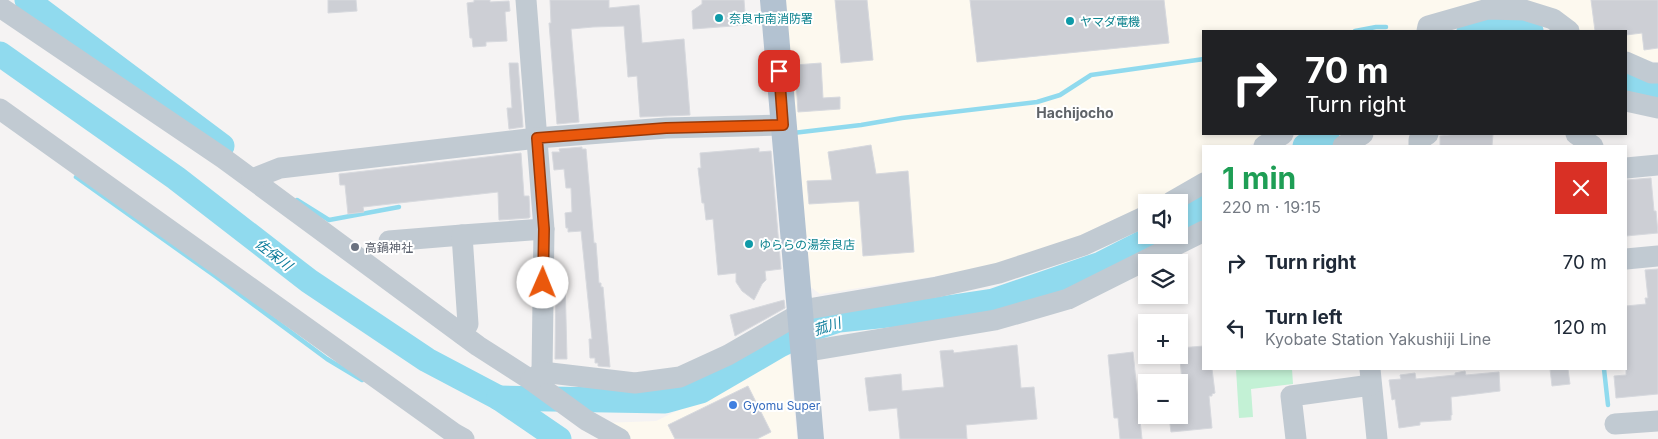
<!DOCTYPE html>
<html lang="en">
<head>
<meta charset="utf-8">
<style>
  body { margin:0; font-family:Inter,"Noto Sans JP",sans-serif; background:#f2f2f3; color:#1f2937; height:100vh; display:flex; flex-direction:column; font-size:19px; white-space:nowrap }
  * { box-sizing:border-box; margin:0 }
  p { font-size:16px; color:#747a83 }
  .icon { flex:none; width:28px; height:28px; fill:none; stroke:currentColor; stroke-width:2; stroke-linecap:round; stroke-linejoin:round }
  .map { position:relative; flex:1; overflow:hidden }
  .drawer { position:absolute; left:1202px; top:145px; width:425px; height:225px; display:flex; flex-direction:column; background:#fff; border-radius:0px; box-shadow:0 2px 8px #0003 }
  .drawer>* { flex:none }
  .banner { position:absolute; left:1202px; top:30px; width:425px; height:105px; border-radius:0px; box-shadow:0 2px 8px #0003; background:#202124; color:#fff; overflow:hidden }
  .controls { position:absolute; left:1138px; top:194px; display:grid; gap:10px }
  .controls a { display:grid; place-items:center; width:50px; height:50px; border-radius:0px; background:#fff; box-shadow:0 2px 8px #0003; font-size:25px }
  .pin { position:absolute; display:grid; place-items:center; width:42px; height:42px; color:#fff; margin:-21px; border-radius:10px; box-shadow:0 2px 8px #0006 }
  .me { position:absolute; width:55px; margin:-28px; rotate:1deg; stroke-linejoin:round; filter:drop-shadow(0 0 4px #0008) }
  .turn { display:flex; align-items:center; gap:18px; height:105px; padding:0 20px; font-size:22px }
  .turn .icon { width:65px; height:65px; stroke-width:2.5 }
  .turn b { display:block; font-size:35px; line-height:42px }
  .round { display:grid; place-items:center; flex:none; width:52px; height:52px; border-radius:0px; background:#f2f2f3 }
  .headline { display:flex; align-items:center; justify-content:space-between; height:85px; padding:0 20px }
  h1 { font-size:30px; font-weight:700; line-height:38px; color:#1e9e55 }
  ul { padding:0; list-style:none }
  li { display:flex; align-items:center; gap:15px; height:65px; padding:0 20px }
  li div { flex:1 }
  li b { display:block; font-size:19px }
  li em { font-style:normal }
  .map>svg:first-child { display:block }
  .commercial { fill:#fdf9ef }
  .green { fill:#c3f1d5 }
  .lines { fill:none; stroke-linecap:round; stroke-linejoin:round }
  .stream { stroke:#90daee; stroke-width:4.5 }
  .river { stroke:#90daee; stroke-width:25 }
  .building { fill:#cdcfd5; stroke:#d7d9de }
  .minor { stroke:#c1cad2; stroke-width:21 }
  .major { stroke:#b3c2d1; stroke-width:26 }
  .route-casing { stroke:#983908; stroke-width:12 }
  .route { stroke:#ea580c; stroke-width:9 }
  .culture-dot { fill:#0f9aa8; stroke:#fff; stroke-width:2 }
  .worship-dot { fill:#6b7280; stroke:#fff; stroke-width:2 }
  .shop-dot { fill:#3f7fe0; stroke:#fff; stroke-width:2 }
  .labels { text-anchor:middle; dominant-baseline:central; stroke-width:4; stroke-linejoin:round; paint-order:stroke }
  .culture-label { font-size:12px; fill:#0d838f; stroke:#fff; text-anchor:start }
  .worship-label { font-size:12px; fill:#5b616d; stroke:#fff; text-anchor:start }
  .shop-label { font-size:12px; fill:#366cbe; stroke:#fff; text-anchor:start }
  .neighbourhood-label { font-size:14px; font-weight:bold; fill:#5f6368; stroke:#fff }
  .water-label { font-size:14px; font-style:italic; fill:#0c7c9b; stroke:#fff }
</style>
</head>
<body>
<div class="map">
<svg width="1658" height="439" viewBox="0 0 1658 439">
  <rect width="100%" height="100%" fill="#f5f3f3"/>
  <g class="commercial">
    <path d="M783 0H1658V63L1626 54V31H1581L1562 17 1531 5 1421 31H1204V134H1269L1248 146H1204V173L1166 195 1151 202H1146V205L1055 247 982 269 820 294 808 285Z"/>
    <path d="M789 352 797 439H631L603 423 656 421 729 386Z"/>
  </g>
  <path class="green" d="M1236 369H1292L1293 384 1251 389 1253 417 1239 418Z"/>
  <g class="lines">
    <g class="stream">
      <path d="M1355 31 1376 27H1386"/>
      <path d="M793 133 861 125 902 118 1037 102 1060 95 1091 75 1204 59"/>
      <path d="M76 177 215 276 327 359 362 380"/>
      <path d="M297 200 329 220 399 207"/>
      <path d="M1604 369 1608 405"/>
    </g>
    <g class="river">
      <path d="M27 0 222 146"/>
      <path d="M1469 31 1482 25 1513 23 1531 31"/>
      <path d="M0 54 176 178 309 281 427 360 499 398 559 439"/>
      <path d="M1626 79 1658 88"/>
      <path d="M1305 146 1327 134"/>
      <path d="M1179 223 1204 207"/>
      <path d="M499 398 665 401 701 391 780 345 815 328 839 320 927 311 993 301 1101 264 1158 235"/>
    </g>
  </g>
  <g class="building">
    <path d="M328 0H356L357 11 328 13Z"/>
    <path d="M474 0H490V2L509 1 510 11 505 12 507 41 486 42V46L473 47 472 38H470L467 3 474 2Z"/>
    <path d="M550 0H609V8L639 5 642 43 684 39 690 115 640 117 637 76 628 77 624 26 593 27 571 29 579 122 557 124 549 23H551Z"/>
    <path d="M702 0H744L746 25 693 29 692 11 702 4Z"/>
    <path d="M835 0H867L873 60 841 63Z"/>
    <path d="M970 0H1164L1169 43 977 62Z"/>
    <path d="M1591 0H1658V48L1644 50 1642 33 1626 35V31H1595Z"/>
    <path d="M509 63H518L523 127 509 129 507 108H512Z"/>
    <path d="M821 63 823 98 840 97V109L798 112 795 65Z"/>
    <path d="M1459 134H1493L1492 146H1440V136Z"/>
    <path d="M871 145 876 174 908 171 914 252 863 256 859 201 809 204 807 181 832 180 828 152Z"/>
    <path d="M582 147V149H586L594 243H596L599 283H601V287H603L610 367 598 366V363H595V358H590L589 339H592L581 231 568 232V228H566L565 213 572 212 571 188H566L564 169 554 170 552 152H560L559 149Z"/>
    <path d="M759 148V152L771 151 781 269 765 271 766 280 762 284 754 300 742 291 736 282V273L718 275 713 219 706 220 704 203H702L698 168H701L700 153Z"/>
    <path d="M521 153 524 196H529L530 217 529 218 499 220 498 192 363 207 364 212 348 214 345 185H340L339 174Z"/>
    <path d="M1651 178 1654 211H1656L1658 233 1626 236V180Z"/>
    <path d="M1658 269V394L1616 398 1614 376 1626 375V306L1646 304 1645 298H1648L1645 270Z"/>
    <path d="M556 278H565L567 359H555Z"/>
    <path d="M784 300 785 308 735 336 730 315Z"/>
    <path d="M1017 345 1021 388 1034 387 1037 419 966 425 967 439H900L897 408 869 411 865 378 901 374 902 391 944 387 940 351 953 350 954 353Z"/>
    <path d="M1204 346V369H1212L1215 393 1212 394V396H1209L1212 428 1171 432 1169 417 1185 415 1179 348Z"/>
    <path d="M1133 352 1142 439H1120L1118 418H1114L1108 355Z"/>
    <path d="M1550 369H1568L1570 384 1552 386Z"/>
    <path d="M1465 371 1466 375 1499 372 1500 391 1451 397 1452 415H1451V420L1420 422V425L1399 428 1395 399 1392 400 1389 380 1401 379 1400 375 1415 373 1416 379 1455 375V373Z"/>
    <path d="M748 386 771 432 757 439H675L668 425Z"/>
  </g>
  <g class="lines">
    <g class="minor">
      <path d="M526 0 544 229 542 372"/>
      <path d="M0 7 223 158 478 346 531 380 586 420 620 439"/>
      <path d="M1427 31 1428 26 1488 9 1524 10 1553 19 1569 31"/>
      <path d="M1626 62 1651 73H1658"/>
      <path d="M1626 101 1658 108"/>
      <path d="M0 109 455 434 464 439"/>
      <path d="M1576 134 1593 146"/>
      <path d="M1264 146 1283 134"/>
      <path d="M1343 146 1363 134"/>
      <path d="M1419 146V140L1428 134"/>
      <path d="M1626 168 1658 165"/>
      <path d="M252 179 280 168 537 138 666 128 783 125"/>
      <path d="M1171 202 1204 183"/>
      <path d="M389 241 462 235"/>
      <path d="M1626 259 1658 256"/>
      <path d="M462 334 468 324 462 235 544 229"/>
      <path d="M803 352 995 320 1068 299 1204 231"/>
      <path d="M1370 369 1377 439"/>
      <path d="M531 380 542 372 635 383 680 377 728 355 808 309 937 287 999 273 1084 245 1146 216"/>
      <path d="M1615 424 1658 421"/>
      <path d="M1296 439 1291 396 1371 385"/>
    </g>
    <path class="major" d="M773 0 811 439"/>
  </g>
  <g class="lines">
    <defs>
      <path id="route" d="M543 283 544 229 537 138 666 128 783 125 779 71"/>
    </defs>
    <use href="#route" class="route-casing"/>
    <use href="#route" class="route"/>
  </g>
  <g class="culture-dot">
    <circle cx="719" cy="18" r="5"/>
    <circle cx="1070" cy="21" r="5"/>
    <circle cx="749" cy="244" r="5"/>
  </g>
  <circle class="worship-dot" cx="355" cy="247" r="5"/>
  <circle class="shop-dot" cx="733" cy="405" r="5"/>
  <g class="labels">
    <g class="culture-label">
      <text x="729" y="18">奈良市南消防署</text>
      <text x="1080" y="21">ヤマダ電機</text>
      <text x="759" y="244">ゆららの湯奈良店</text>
    </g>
    <g class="worship-label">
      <text x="365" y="247">高鍋神社</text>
    </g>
    <g class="shop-label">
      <text x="743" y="405">Gyomu Super</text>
    </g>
    <g class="neighbourhood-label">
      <text x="1075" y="112">Hachijocho</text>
    </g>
    <g class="water-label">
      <text transform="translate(274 254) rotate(38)">佐保川</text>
      <text transform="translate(827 326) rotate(-17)">菰川</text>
    </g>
  </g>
</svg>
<div class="controls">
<a><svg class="icon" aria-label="sound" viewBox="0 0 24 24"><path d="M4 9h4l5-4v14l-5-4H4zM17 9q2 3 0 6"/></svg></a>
<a><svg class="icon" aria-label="layers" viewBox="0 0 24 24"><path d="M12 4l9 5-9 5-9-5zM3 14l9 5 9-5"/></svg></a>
<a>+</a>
<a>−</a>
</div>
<div class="pin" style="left:779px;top:71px;background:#d93025"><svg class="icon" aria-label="arrive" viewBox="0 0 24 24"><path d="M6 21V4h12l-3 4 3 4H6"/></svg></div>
<svg class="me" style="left:543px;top:283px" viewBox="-20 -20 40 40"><circle r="19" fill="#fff"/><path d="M0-13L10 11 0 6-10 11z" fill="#ea580c"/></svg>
<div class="banner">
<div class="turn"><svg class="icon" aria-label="right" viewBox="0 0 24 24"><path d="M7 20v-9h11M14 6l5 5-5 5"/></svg><div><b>70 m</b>Turn right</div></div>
</div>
<section class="drawer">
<div class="headline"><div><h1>1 min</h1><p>220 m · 19:15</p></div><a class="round" style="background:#d93025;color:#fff"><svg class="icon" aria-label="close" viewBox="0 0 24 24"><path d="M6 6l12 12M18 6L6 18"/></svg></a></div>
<ul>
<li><svg class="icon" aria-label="right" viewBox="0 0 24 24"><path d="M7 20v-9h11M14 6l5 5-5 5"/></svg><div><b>Turn right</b></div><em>70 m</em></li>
<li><svg class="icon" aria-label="left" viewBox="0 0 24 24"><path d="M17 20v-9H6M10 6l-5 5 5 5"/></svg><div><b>Turn left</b><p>Kyobate Station Yakushiji Line</p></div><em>120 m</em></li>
</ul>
</section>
</div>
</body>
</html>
